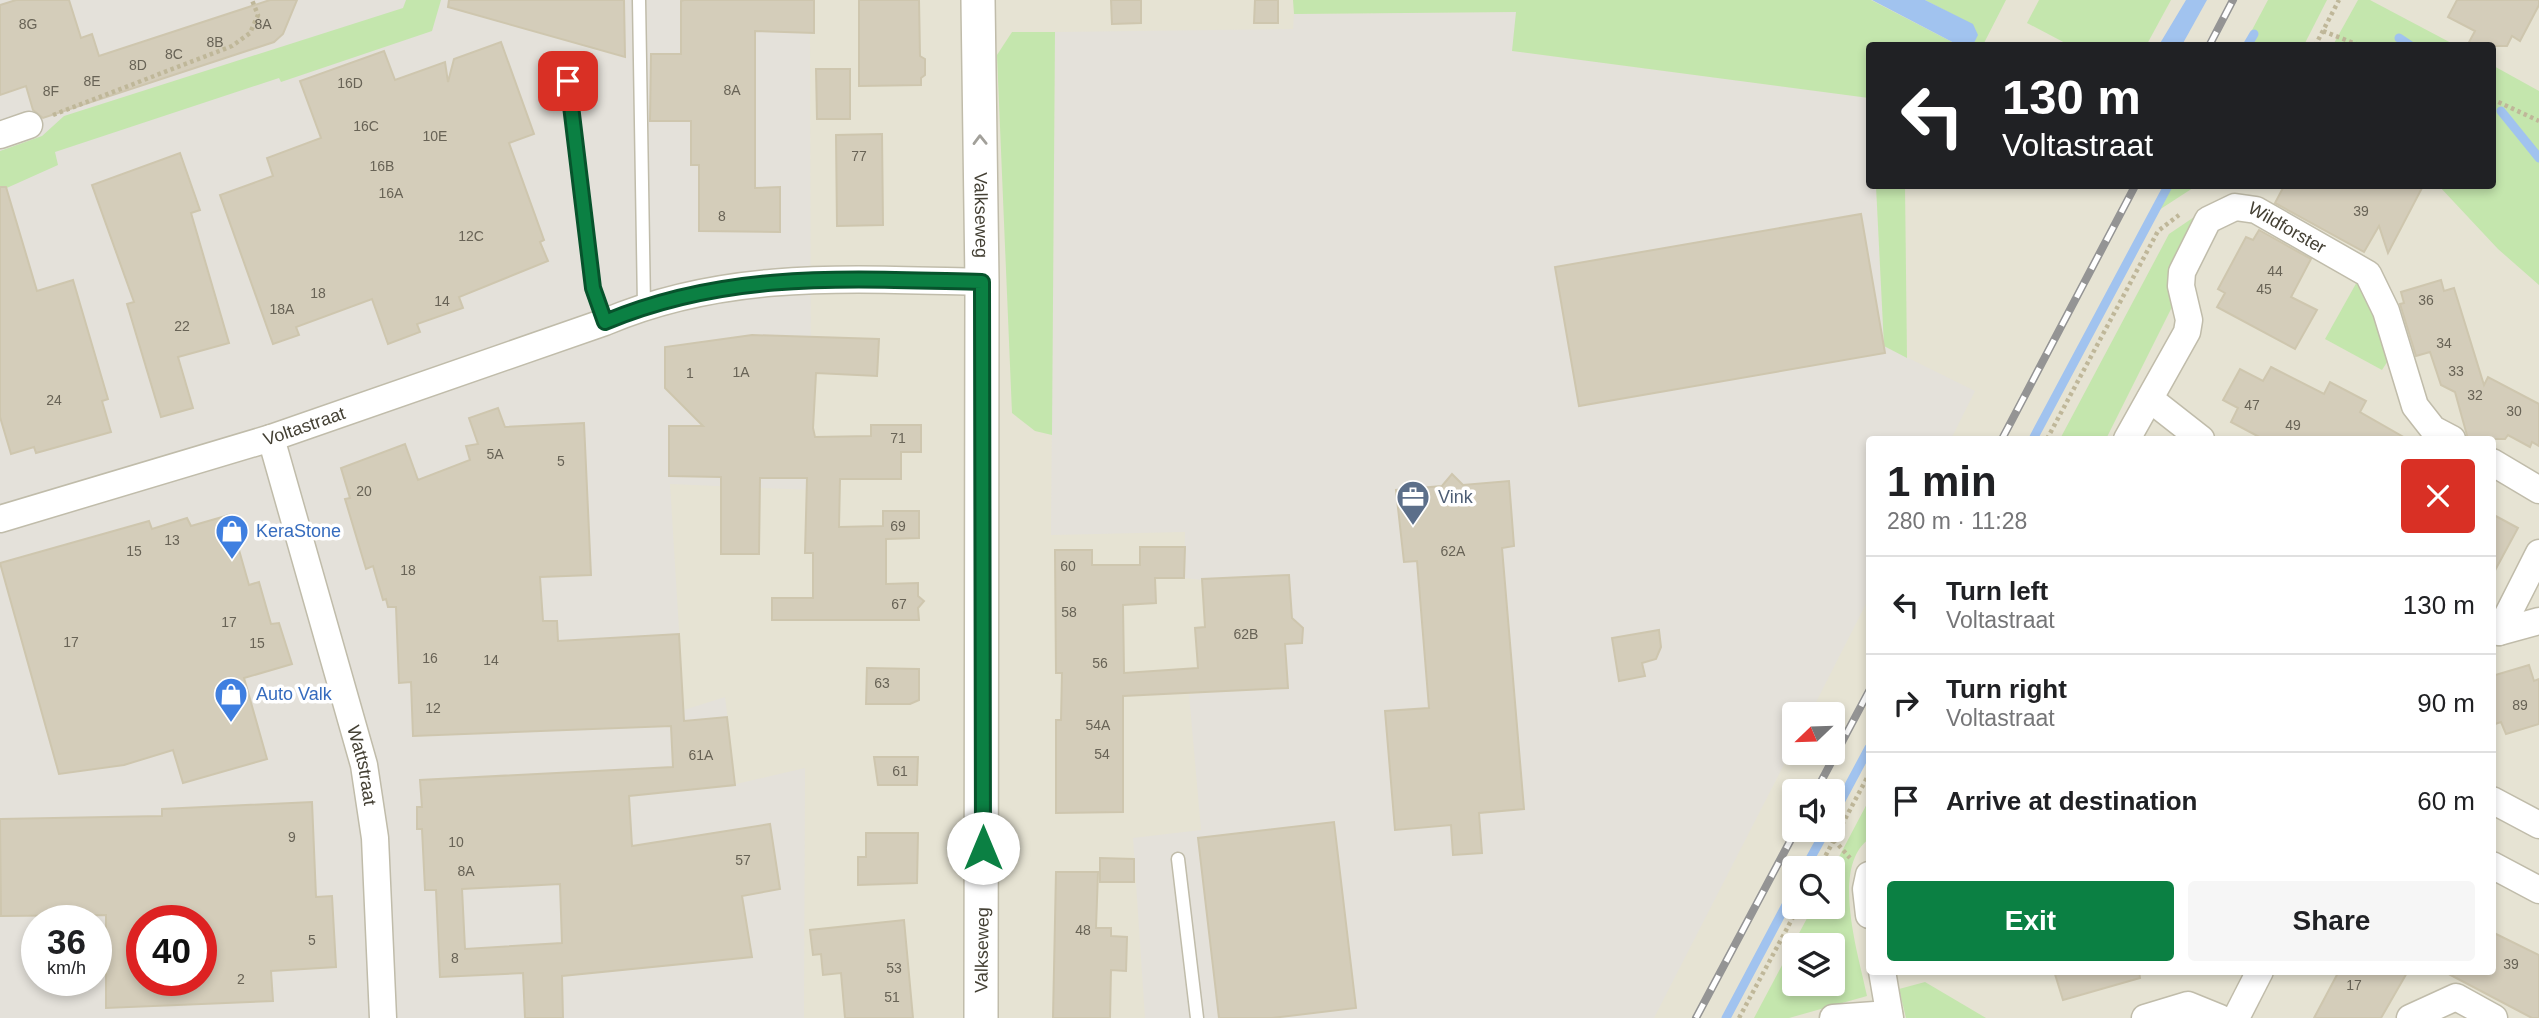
<!DOCTYPE html>
<html lang="en">
<head>
<meta charset="utf-8">
<style>
  body { margin:0; font-family:Arial,sans-serif; background:#f6f6f6; color:#202124; height:100vh; display:flex; flex-direction:column; font-size:26px; white-space:nowrap }
  * { box-sizing:border-box; margin:0 }
  p { font-size:23px; color:#757577 }
  .icon { flex:none; width:38px; height:38px; fill:none; stroke:currentColor; stroke-width:2; stroke-linecap:round; stroke-linejoin:round }
  .map { position:relative; flex:1; overflow:hidden }
  .sheet { position:absolute; left:1866px; top:436px; width:630px; height:539px; display:flex; flex-direction:column; background:#fff; border-radius:7px; box-shadow:0 4px 10px #0003 }
  .sheet>* { flex:none }
  .guide { position:absolute; left:1866px; top:42px; width:630px; height:147px; border-radius:7px; box-shadow:0 4px 10px #0003; background:#202124; color:#fff; overflow:hidden }
  .needle { width:46px; rotate:247deg }
  .buttons { position:absolute; left:1782px; top:702px; display:grid; gap:14px }
  .buttons a { display:grid; place-items:center; width:63px; height:63px; border-radius:7px; background:#fff; box-shadow:0 4px 10px #0003; font-size:35px }
  .speed { position:absolute; left:21px; top:905px; display:flex; gap:14px; font-size:35px; font-weight:700; text-align:center }
  .speed>* { display:grid; place-content:center; width:91px; height:91px; border-radius:50%; background:#fff; box-shadow:0 4px 10px #0003; line-height:1 }
  .speed small { font-size:18px; font-weight:400 }
  .speed .limit { border:10px solid #d22; background:#fff; color:#111 }
  .pin { position:absolute; display:grid; place-items:center; width:60px; height:60px; color:#fff; margin:-30px; border-radius:14px; box-shadow:0 4px 10px #0006 }
  .me { position:absolute; width:77px; margin:-38px; rotate:0deg; stroke-linejoin:round; filter:drop-shadow(0 0 5px #0008) }
  .turn { display:flex; align-items:center; gap:24px; height:147px; padding:0 21px; font-size:32px }
  .turn .icon { width:91px; height:91px; stroke-width:2.5 }
  .turn b { display:block; font-size:49px; line-height:60px }
  .round { display:grid; place-items:center; flex:none; width:74px; height:74px; border-radius:7px; background:#f6f6f6 }
  .overview { display:flex; align-items:center; justify-content:space-between; height:119px; padding:0 21px }
  h1 { font-size:42px; font-weight:600; line-height:52px }
  .primary-button { display:flex; gap:14px; margin-top:auto; padding:14px 21px }
  .primary-button a { flex:1; height:80px; border-radius:7px; background:#0b8043; color:#fff; font-size:28px; font-weight:600; line-height:80px; text-align:center }
  .primary-button a+a { background:#f6f6f6; color:#202124 }
  ul { padding:0; list-style:none }
  li { display:flex; align-items:center; gap:21px; height:98px; padding:0 21px; border-top:2px solid #e0e0e0 }
  li div { flex:1 }
  li b { display:block; font-size:26px }
  li em { font-style:normal }
  .map>svg:first-child { display:block }
  .residential { fill:#e6e3d3; fill-rule:evenodd }
  .industrial { fill:#e4e1da; fill-rule:evenodd }
  .green { fill:#c4e6ad; fill-rule:evenodd }
  .water { fill:#a1c3ef }
  .lines { fill:none; stroke-linecap:round; stroke-linejoin:round }
  .stream { stroke:#a1c3ef; stroke-width:9 }
  .building { fill:#d4cdba; stroke:#cec6ae; stroke-width:2; fill-rule:evenodd }
  .service-casing { stroke:#c0bcaa; stroke-width:15 }
  .minor-casing { stroke:#c0bcaa; stroke-width:29 }
  .tertiary-casing { stroke:#c0bcaa; stroke-width:36 }
  .path { stroke:#bfb799; stroke-width:4.5; stroke-dasharray:3.5 3.5; stroke-linecap:butt }
  .service { stroke:#fff; stroke-width:12 }
  .minor { stroke:#fff; stroke-width:26 }
  .tertiary { stroke:#fff; stroke-width:33 }
  .rail-casing { stroke:#949494; stroke-width:8 }
  .rail { stroke:#fff; stroke-width:5; stroke-dasharray:16; stroke-linecap:butt }
  .oneway { stroke:#a2a09a }
  .route-casing { stroke:#07532c; stroke-width:18 }
  .route { stroke:#0b8043; stroke-width:12 }
  .labels { text-anchor:middle; dominant-baseline:central; stroke-width:7; stroke-linejoin:round; paint-order:stroke }
  .number-label { font-size:14px; fill:#686356 }
  .street-label { font-size:18px; fill:#444034; stroke:#fff }
  .service-label { font-size:18px; fill:#4e5e75; stroke:#fff; text-anchor:start }
  .shop-label { font-size:18px; fill:#366cbe; stroke:#fff; text-anchor:start }
</style>
</head>
<body>
<div class="map">
<svg width="2539" height="1018" viewBox="0 0 2539 1018">
  <rect width="100%" height="100%" fill="#f2f0e5"/>
  <path class="residential" d="M0 0H2539V1018H0ZM1869 46H2492V186H1869ZM1869 439H2492V971H1869ZM1794 714H1832V752H1794ZM1794 791H1832V830H1794ZM1794 868H1832V906H1794ZM37 920H96V980H37ZM142 920H201V980H142ZM1794 945H1832V984H1794Z"/>
  <g class="industrial">
    <path d="M0 0H810L811 490 670 484 684 710 725 697 736 784 805 768 804 1018H0ZM37 920H96V980H37ZM142 920H201V980H142Z"/>
    <path d="M1517 12 1513 51 1869 98V186H1876L1884 346 1975 391 1951 439H1869V598L1810 714H1794V745L1654 1018H1145L1133 838 1201 830 1189 694 1201 693 1195 628 1205 627 1202 580 1184 578 1185 532 1051 535 1055 32 1293 29 1294 14Z"/>
  </g>
  <g class="green">
    <path d="M406 0H441L432 31 281 82 279 78 55 152 58 165 0 191V151L42 136 64 116 403 8Z"/>
    <path d="M1293 0H1871L1958 45 1973 25 1925 0H2006L1983 45 1869 46V98L1512 51 1516 12 1294 14Z"/>
    <path d="M2039 0H2171L2146 46 2069 45 2027 23Z"/>
    <path d="M2268 0H2327L2304 45H2244Z"/>
    <path d="M2358 0H2370L2455 45H2333Z"/>
    <path d="M1012 32H1055L1052 435 1035 431 1012 413 997 55Z"/>
    <path d="M2492 65 2539 91V285L2498 249 2439 186H2492Z"/>
    <path d="M1876 186H1905L1907 358 1884 346Z"/>
    <path d="M2172 186H2196L2159 210Z"/>
    <path d="M2203 211 2173 305 2106 439H2060L2169 234Z"/>
    <path d="M2358 280 2393 353 2382 370 2325 339Z"/>
    <path d="M1869 800V839C1830 867 1859 956 1867 996L1789 1018H1754L1813 907 1832 906V870ZM1794 945H1832V984H1794Z"/>
    <path d="M1925 982 1986 1018H1906L1899 989Z"/>
  </g>
  <g class="water">
    <path d="M1872 0H1925L1973 24 1978 35 1974 43 1958 45Z"/>
    <path d="M2186 0H2207L2182 45H2159Z"/>
  </g>
  <g class="lines">
    <g class="stream">
      <path d="M2399 38 2411 46"/>
      <path d="M2247 46 2254 34"/>
      <path d="M2501 111 2539 158"/>
      <path d="M2033 439 2168 186"/>
      <path d="M1832 817 1869 748"/>
      <path d="M1805 868 1826 830"/>
      <path d="M1726 1018 1794 890"/>
    </g>
  </g>
  <g class="building">
    <path d="M16 0H69L81 38 92 34 99 56 270 0H297L283 34 274 42 43 118 33 110 26 86 0 95V5Z"/>
    <path d="M449 0H624L625 57 448 7Z"/>
    <path d="M684 0H814V33L755 31V188L780 187V232L699 231V165H691V121H650L651 54H681V1Z"/>
    <path d="M859 0H919L920 56 925 59V75L921 78V85L859 86Z"/>
    <path d="M1111 0H1141V23L1112 24Z"/>
    <path d="M1255 0H1278V23H1254Z"/>
    <path d="M2457 0H2539V5L2520 41 2512 36 2507 46H2467L2475 31 2448 17Z"/>
    <path d="M501 42 534 134 509 143 544 240 540 242 548 261 459 297 463 308 417 324 420 332 388 344 372 299 296 327 299 335 273 344 220 195 273 176 267 158 321 138 300 81 384 51 395 80 445 62 448 82 454 59Z"/>
    <path d="M816 69H850V119H817Z"/>
    <path d="M882 134 883 225 837 226 836 135Z"/>
    <path d="M180 153 200 210 191 213 229 343 178 357 193 408 161 417 127 304 134 302 92 185Z"/>
    <path d="M2284 186H2423L2388 253 2379 226 2364 252 2275 203Z"/>
    <path d="M0 187H6L37 291 73 280 108 399 102 401 111 432 36 453 34 447 11 454 0 417Z"/>
    <path d="M1861 214 1885 353 1579 406 1555 267Z"/>
    <path d="M2259 230 2311 259 2291 297 2317 310 2295 349 2217 307 2225 293 2218 289 2246 237 2253 240Z"/>
    <path d="M2441 280 2444 291 2454 288 2484 385 2488 377 2539 404V446L2532 442 2530 447 2508 435 2505 439H2468L2455 392 2441 385 2430 352 2416 356 2400 304 2404 303 2401 292Z"/>
    <path d="M752 335 879 339 877 376 816 373 813 428 815 437 871 436V425H921V452H901V479H840L839 527 883 526V511H919V538L886 539V584L918 583V596L924 601 918 608 919 620H772V598H813V553H805L807 478H760L759 554H721V477L669 476V426H703L665 388V347Z"/>
    <path d="M2271 367 2324 394 2330 382 2366 401 2360 412 2407 439H2263L2231 422 2238 408 2223 400 2240 369 2263 381Z"/>
    <path d="M498 408 505 427 584 423 591 575 540 577 543 621H557L558 641 679 634 684 721 727 717 735 785 629 796 632 846 770 824 780 889 742 896 752 957 562 976 563 1018H525L523 973 440 977 436 890H425L422 829H417V807H422L420 780 673 767 671 726 413 736 411 682 399 683 396 607H388L386 599 383 600 373 566 366 569 345 499 350 498 341 468 405 444 418 480 470 460 466 446 478 444 469 418ZM560 884 562 943 465 949 462 889Z"/>
    <path d="M1452 474 1463 485 1509 481 1514 546 1502 548 1524 809 1479 813 1482 853 1453 855 1451 825 1395 830 1385 711 1429 708 1417 561 1404 562 1396 490 1442 486Z"/>
    <path d="M2492 514 2518 528 2492 576Z"/>
    <path d="M229 515 249 585 259 582 271 624 279 623 292 664 244 678 267 759 183 783 173 750 124 765 59 774 0 563 149 521 152 529 187 518 191 526Z"/>
    <path d="M1140 547H1185L1184 578H1155L1156 603 1123 605 1124 673 1198 668 1195 628 1205 627 1202 579 1289 575 1292 618 1303 628 1302 643 1285 644 1288 688 1123 696V812L1056 813V720H1061L1062 673H1056L1055 550H1092V565H1140Z"/>
    <path d="M1659 630 1661 647 1656 659 1642 663 1645 676 1619 681 1612 638Z"/>
    <path d="M2529 665 2534 681 2539 679V724L2506 734 2501 722 2492 725V676Z"/>
    <path d="M867 668 919 669V700L910 704H866Z"/>
    <path d="M874 757H918L917 785H878Z"/>
    <path d="M312 802 316 897 332 896 336 967 271 971 273 1001 106 1008V915L1 916 0 819 162 816V809ZM142 920H201V980H142Z"/>
    <path d="M1334 822 1356 1008 1272 1018H1219L1198 838Z"/>
    <path d="M866 833H918L917 883 858 885V857H866Z"/>
    <path d="M1100 858 1134 859V882H1100Z"/>
    <path d="M1056 872H1098L1096 928H1111V936L1127 937 1126 971 1111 970 1110 1018H1053Z"/>
    <path d="M904 920 913 1018H845L841 973 823 975 821 954 813 955 810 930Z"/>
    <path d="M2492 932 2539 955V1018H2532L2443 971H2492Z"/>
    <path d="M2054 971H2139L2140 978 2063 1000Z"/>
    <path d="M2339 971H2408L2381 1018H2314Z"/>
  </g>
  <g class="lines">
    <defs>
      <g id="service">
        <path d="M639 0 644 306"/>
        <path d="M567 81 593 288 605 322"/>
        <path d="M1178 859 1197 1018"/>
      </g>
      <g id="minor">
        <path d="M0 135 29 125"/>
        <path d="M2150 399 2201 439"/>
        <path id="s1" d="M271 438 364 765 375 838 383 1018"/>
        <path id="s2" d="M2127 439 2187 332 2189 320 2181 286 2182 272 2208 220 2235 207 2256 210 2368 274 2386 311 2415 406 2433 429 2452 439"/>
        <path d="M2492 462 2539 490"/>
        <path id="s3" d="M0 519 271 438 605 322C728 270 851 279 982 282"/>
        <path d="M2492 628 2499 632 2539 621"/>
        <path d="M2499 632 2539 553"/>
        <path d="M2492 800 2539 825"/>
        <path d="M2492 865 2539 890"/>
        <path d="M1869 875 1866 889 1869 915"/>
        <path d="M1882 971 1890 1018"/>
        <path d="M1833 1018 1889 1014"/>
        <path d="M2145 1018 2188 1005 2220 1018"/>
        <path d="M2236 1018 2260 971"/>
        <path d="M2410 1018 2456 997 2494 1018"/>
      </g>
      <g id="tertiary">
        <path id="s4" d="M978 0 982 282 981 1018"/>
      </g>
    </defs>
    <use href="#service" class="service-casing"/>
    <use href="#minor" class="minor-casing"/>
    <use href="#tertiary" class="tertiary-casing"/>
    <g class="path">
      <path d="M2323 31 2361 46"/>
      <path d="M2315 46 2339 0"/>
      <path d="M2492 99 2539 121"/>
      <path d="M53 115 232 46 250 33 258 15 252 0"/>
      <path d="M2047 439 2158 231 2179 215"/>
      <path d="M1834 840 1850 858"/>
      <path d="M1819 868 1869 774"/>
      <path d="M1739 1018 1799 906"/>
    </g>
    <use href="#service" class="service"/>
    <use href="#minor" class="minor"/>
    <use href="#tertiary" class="tertiary"/>
    <defs>
      <g id="rail">
        <path d="M2209 46 2233 0"/>
        <path d="M2002 439 2135 186"/>
        <path d="M1816 791 1869 691"/>
        <path d="M1696 1018 1796 830"/>
      </g>
    </defs>
    <use href="#rail" class="rail-casing"/>
    <use href="#rail" class="rail"/>
  </g>
  <defs><path id="oneway-chevron" d="M-2-3.5L2.5 0L-2 3.5" fill="none" stroke-width="1.6" stroke-linecap="round" stroke-linejoin="round" transform="scale(1.75)"/></defs>
  <use class="oneway" href="#oneway-chevron" transform="translate(980 140) rotate(-91)"/>
  <g class="lines">
    <defs>
      <path id="route" d="M568 81 593 288 605 322C729 270 851 279 982 282L983 848"/>
    </defs>
    <use href="#route" class="route-casing"/>
    <use href="#route" class="route"/>
  </g>
  <defs>
    <symbol id="office-pin" viewBox="-11 -11 22 30"><path d="M0 17L-7.5 6A9.5 9.5 0 1 1 7.5 6Z" fill="#5c6f8a" stroke="#fff"/><path d="M-6-3h4V-5.5h4V-3h4V5H-6ZM-1-4.5V-3h2v-1.5ZM-6 0V1H6V0Z" fill="#fff"/></symbol>
    <symbol id="shop-pin" viewBox="-11 -11 22 30"><path d="M0 17L-7.5 6A9.5 9.5 0 1 1 7.5 6Z" fill="#3f7fe0" stroke="#fff"/><path d="M-5-2.5h2.3a2.7 3.5 0 0 1 5.4 0H5L5.5 6h-11ZM-1.5-2.5h3a1.5 2.3 0 0 0-3 0Z" fill="#fff"/></symbol>
  </defs>
  <g fill-rule="evenodd">
    <use href="#office-pin" x="1394" y="478" width="38" height="52"/>
    <use href="#shop-pin" x="213" y="512" width="38" height="52"/>
    <use href="#shop-pin" x="212" y="675" width="38" height="52"/>
  </g>
  <g class="labels">
    <g class="number-label">
      <text x="28" y="24">8G</text>
      <text x="263" y="24">8A</text>
      <text x="215" y="42">8B</text>
      <text x="174" y="54">8C</text>
      <text x="138" y="65">8D</text>
      <text x="92" y="81">8E</text>
      <text x="350" y="83">16D</text>
      <text x="732" y="90">8A</text>
      <text x="51" y="91">8F</text>
      <text x="366" y="126">16C</text>
      <text x="435" y="136">10E</text>
      <text x="859" y="156">77</text>
      <text x="382" y="166">16B</text>
      <text x="391" y="193">16A</text>
      <text x="2361" y="211">39</text>
      <text x="722" y="216">8</text>
      <text x="471" y="236">12C</text>
      <text x="2275" y="271">44</text>
      <text x="2264" y="289">45</text>
      <text x="318" y="293">18</text>
      <text x="2426" y="300">36</text>
      <text x="442" y="301">14</text>
      <text x="282" y="309">18A</text>
      <text x="182" y="326">22</text>
      <text x="2444" y="343">34</text>
      <text x="2456" y="371">33</text>
      <text x="741" y="372">1A</text>
      <text x="690" y="373">1</text>
      <text x="2475" y="395">32</text>
      <text x="54" y="400">24</text>
      <text x="2252" y="405">47</text>
      <text x="2514" y="411">30</text>
      <text x="2293" y="425">49</text>
      <text x="898" y="438">71</text>
      <text x="495" y="454">5A</text>
      <text x="561" y="461">5</text>
      <text x="364" y="491">20</text>
      <text x="898" y="526">69</text>
      <text x="172" y="540">13</text>
      <text x="134" y="551">15</text>
      <text x="1453" y="551">62A</text>
      <text x="1068" y="566">60</text>
      <text x="408" y="570">18</text>
      <text x="899" y="604">67</text>
      <text x="1069" y="612">58</text>
      <text x="229" y="622">17</text>
      <text x="1246" y="634">62B</text>
      <text x="71" y="642">17</text>
      <text x="257" y="643">15</text>
      <text x="430" y="658">16</text>
      <text x="491" y="660">14</text>
      <text x="1100" y="663">56</text>
      <text x="882" y="683">63</text>
      <text x="2520" y="705">89</text>
      <text x="433" y="708">12</text>
      <text x="1098" y="725">54A</text>
      <text x="1102" y="754">54</text>
      <text x="701" y="755">61A</text>
      <text x="900" y="771">61</text>
      <text x="292" y="837">9</text>
      <text x="456" y="842">10</text>
      <text x="743" y="860">57</text>
      <text x="466" y="871">8A</text>
      <text x="1083" y="930">48</text>
      <text x="312" y="940">5</text>
      <text x="455" y="958">8</text>
      <text x="2511" y="964">39</text>
      <text x="894" y="968">53</text>
      <text x="241" y="979">2</text>
      <text x="2354" y="985">17</text>
      <text x="892" y="997">51</text>
    </g>
    <g class="street-label">
      <text stroke="none"><textPath href="#s4" startOffset="215">Valkseweg</textPath></text>
      <text stroke="none"><textPath href="#s2" startOffset="329">Wildforster</textPath></text>
      <text stroke="none"><textPath href="#s3" startOffset="318">Voltastraat</textPath></text>
      <text stroke="none"><textPath href="#s1" startOffset="340">Wattstraat</textPath></text>
      <text transform="translate(982 950) rotate(-89)">Valkseweg</text>
    </g>
    <g class="service-label">
      <text x="1438" y="497">Vink</text>
    </g>
    <g class="shop-label">
      <text x="256" y="531">KeraStone</text>
      <text x="256" y="694">Auto Valk</text>
    </g>
  </g>
</svg>
<div class="buttons">
<a><svg class="needle" viewBox="-14 -14 28 28"><path d="M0-13l5 13h-10z" fill="#e53935"/><path d="M0 13l5-13h-10z" fill="#757577"/></svg></a>
<a><svg class="icon" aria-label="sound" viewBox="0 0 24 24"><path d="M4 9h4l5-4v14l-5-4H4zM17 9q2 3 0 6"/></svg></a>
<a><svg class="icon" aria-label="search" viewBox="0 0 24 24"><circle cx="10" cy="10" r="6"/><path d="M15 15l6 6"/></svg></a>
<a><svg class="icon" aria-label="layers" viewBox="0 0 24 24"><path d="M12 4l9 5-9 5-9-5zM3 14l9 5 9-5"/></svg></a>
</div>
<div class="speed"><div>36<small>km/h</small></div><div class="limit">40</div></div>
<div class="pin" style="left:568px;top:81px;background:#d93025"><svg class="icon" aria-label="arrive" viewBox="0 0 24 24"><path d="M6 21V4h12l-3 4 3 4H6"/></svg></div>
<svg class="me" style="left:983px;top:848px" viewBox="-20 -20 40 40"><circle r="19" fill="#fff"/><path d="M0-13L10 11 0 6-10 11z" fill="#0b8043"/></svg>
<div class="guide">
<div class="turn"><svg class="icon" aria-label="left" viewBox="0 0 24 24"><path d="M17 20v-9H6M10 6l-5 5 5 5"/></svg><div><b>130 m</b>Voltastraat</div></div>
</div>
<section class="sheet">
<div class="overview"><div><h1>1 min</h1><p>280 m · 11:28</p></div><a class="round" style="background:#d93025;color:#fff"><svg class="icon" aria-label="close" viewBox="0 0 24 24"><path d="M6 6l12 12M18 6L6 18"/></svg></a></div>
<ul>
<li><svg class="icon" aria-label="left" viewBox="0 0 24 24"><path d="M17 20v-9H6M10 6l-5 5 5 5"/></svg><div><b>Turn left</b><p>Voltastraat</p></div><em>130 m</em></li>
<li><svg class="icon" aria-label="right" viewBox="0 0 24 24"><path d="M7 20v-9h11M14 6l5 5-5 5"/></svg><div><b>Turn right</b><p>Voltastraat</p></div><em>90 m</em></li>
<li><svg class="icon" aria-label="arrive" viewBox="0 0 24 24"><path d="M6 21V4h12l-3 4 3 4H6"/></svg><div><b>Arrive at destination</b></div><em>60 m</em></li>
</ul>
<div class="primary-button"><a>Exit</a><a>Share</a></div>
</section>
</div>
</body>
</html>
